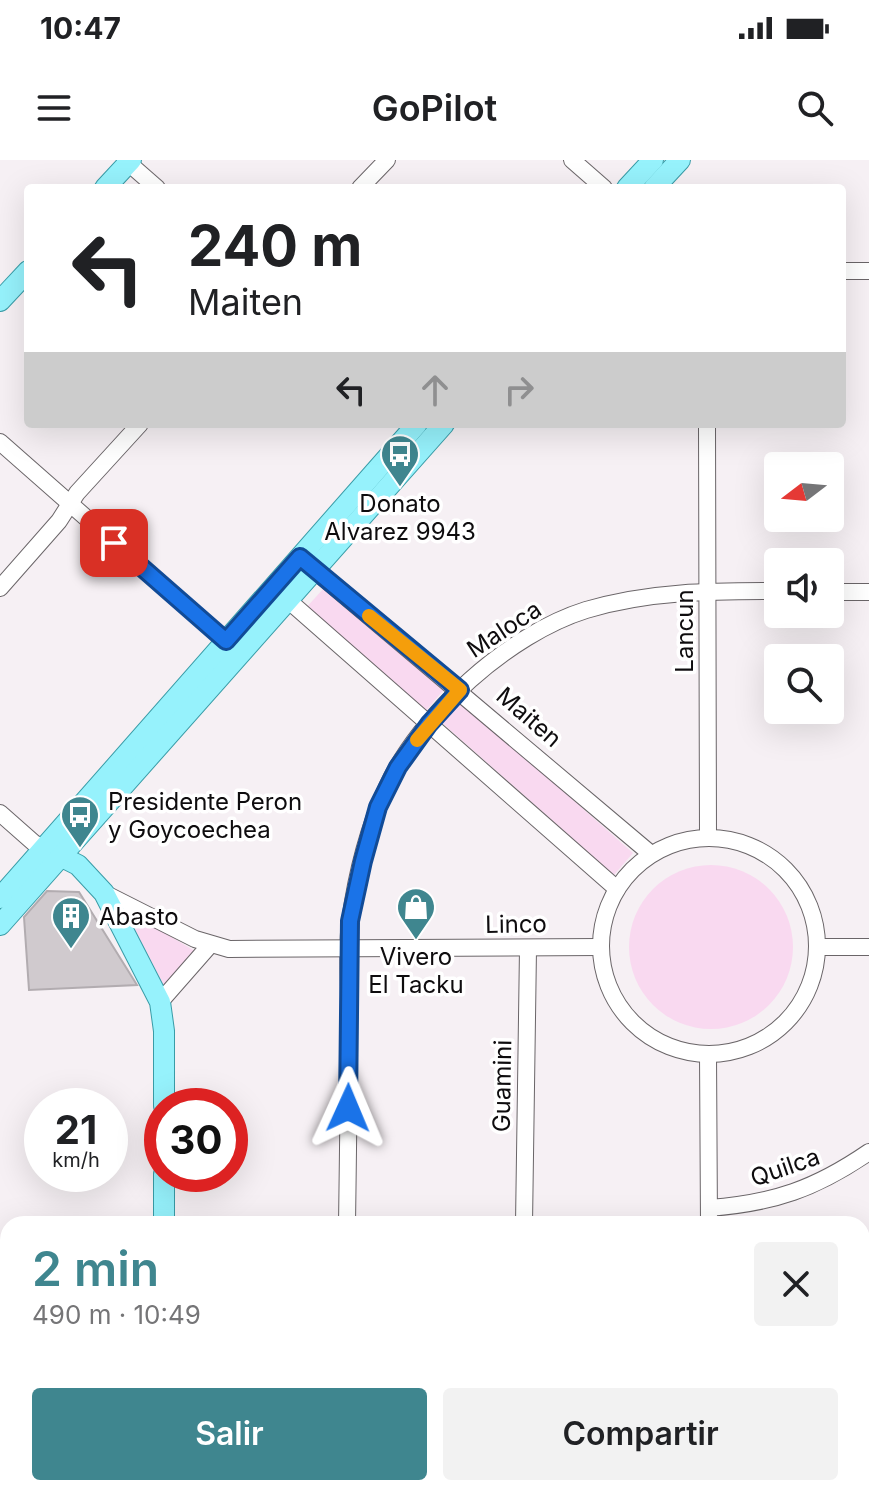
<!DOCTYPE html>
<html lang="es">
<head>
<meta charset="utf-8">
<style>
  body { margin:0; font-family:Inter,sans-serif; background:#f2f2f2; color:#202124; height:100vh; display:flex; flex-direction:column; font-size:30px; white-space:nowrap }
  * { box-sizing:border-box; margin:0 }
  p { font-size:26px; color:#757577 }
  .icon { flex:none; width:44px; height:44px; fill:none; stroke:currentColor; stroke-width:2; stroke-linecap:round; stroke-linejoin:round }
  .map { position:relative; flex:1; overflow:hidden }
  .drawer { position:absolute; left:0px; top:1056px; width:870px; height:280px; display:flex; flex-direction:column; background:#fff; border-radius:24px 24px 0 0; box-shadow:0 8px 32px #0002 }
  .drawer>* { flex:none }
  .hud { position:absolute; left:24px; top:24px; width:822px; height:244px; border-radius:8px; box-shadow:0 8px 32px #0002; background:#fff; color:#202124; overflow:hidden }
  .needle { width:52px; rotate:254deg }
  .tools { position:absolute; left:764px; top:292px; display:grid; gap:16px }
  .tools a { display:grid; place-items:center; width:80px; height:80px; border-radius:8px; background:#fff; box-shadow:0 8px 32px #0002; font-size:40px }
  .speed { position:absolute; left:24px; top:928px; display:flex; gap:16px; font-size:40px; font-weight:700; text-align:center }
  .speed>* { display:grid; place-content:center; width:104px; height:104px; border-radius:50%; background:#fff; box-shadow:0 8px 32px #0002; line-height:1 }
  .speed small { font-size:20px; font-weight:400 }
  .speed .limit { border:12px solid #d22; background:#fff; color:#111 }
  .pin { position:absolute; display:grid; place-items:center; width:68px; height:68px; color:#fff; margin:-34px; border-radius:16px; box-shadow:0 4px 12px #0006 }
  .me { position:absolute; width:88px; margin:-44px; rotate:1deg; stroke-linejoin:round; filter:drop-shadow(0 0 6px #0008) }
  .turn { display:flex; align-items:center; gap:28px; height:168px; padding:0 32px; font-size:36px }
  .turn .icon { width:104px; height:104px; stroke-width:2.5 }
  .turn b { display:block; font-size:56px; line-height:68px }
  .lanes { display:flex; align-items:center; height:76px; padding:0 32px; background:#0003; justify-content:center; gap:40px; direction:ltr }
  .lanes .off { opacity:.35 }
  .round { display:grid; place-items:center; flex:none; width:84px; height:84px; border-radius:8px; background:#f2f2f2 }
  .overview { display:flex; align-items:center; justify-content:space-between; height:136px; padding:0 32px }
  h1 { font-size:48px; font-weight:600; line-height:60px; color:#3f868f }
  .button { display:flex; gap:16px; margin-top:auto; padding:16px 32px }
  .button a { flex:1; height:92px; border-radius:8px; background:#3f868f; color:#fff; font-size:32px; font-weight:600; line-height:92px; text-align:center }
  .button a+a { background:#f2f2f2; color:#202124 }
  .status { display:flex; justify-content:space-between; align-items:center; height:56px; padding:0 40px; background:#fff; direction:ltr }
  .status svg { height:22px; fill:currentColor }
  header { display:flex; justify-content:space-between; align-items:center; height:104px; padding:0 32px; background:#fff; font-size:36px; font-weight:600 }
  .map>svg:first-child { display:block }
  .green { fill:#f9d9f0 }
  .building { fill:#d0cace; stroke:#b2acb0; stroke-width:2 }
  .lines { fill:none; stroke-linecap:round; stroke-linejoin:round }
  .minor-casing { stroke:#6a6568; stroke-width:18 }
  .major-casing { stroke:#399ca7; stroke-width:22 }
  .minor { stroke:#fff; stroke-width:16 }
  .major { stroke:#96f2fc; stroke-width:20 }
  .route-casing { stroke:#114b97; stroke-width:20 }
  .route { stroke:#1a73e8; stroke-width:14 }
  .slow { stroke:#f59e0b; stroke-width:14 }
  .labels { text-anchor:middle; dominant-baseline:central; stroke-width:7; stroke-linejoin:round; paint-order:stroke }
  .poi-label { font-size:24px; fill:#0e0c0e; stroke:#fff }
  .street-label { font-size:24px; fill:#0e0c0e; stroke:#fff }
</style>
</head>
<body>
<div class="status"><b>10:47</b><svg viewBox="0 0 49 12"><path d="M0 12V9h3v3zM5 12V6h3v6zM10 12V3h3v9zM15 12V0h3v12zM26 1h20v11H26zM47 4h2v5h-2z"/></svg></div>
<header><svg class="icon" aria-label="menu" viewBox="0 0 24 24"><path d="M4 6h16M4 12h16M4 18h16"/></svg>GoPilot<svg class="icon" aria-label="search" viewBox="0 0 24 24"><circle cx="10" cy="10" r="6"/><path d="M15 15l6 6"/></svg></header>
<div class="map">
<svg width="869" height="1336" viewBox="0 0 869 1336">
  <rect width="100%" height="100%" fill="#f6f0f4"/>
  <g class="green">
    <path d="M324 428 447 526 424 553 305 449Z"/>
    <path d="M460 540 633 693 614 715 441 562Z"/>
    <circle cx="711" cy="787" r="82"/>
    <path d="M117 744 198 793 159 839Z"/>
  </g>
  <path class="building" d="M47 731 79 732 137 825 29 830 24 757Z"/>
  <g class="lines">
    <defs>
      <g id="minor">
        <path d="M125 0 157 28"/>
        <path d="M572 0 604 28"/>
        <path d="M360 28 387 0"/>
        <path d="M842 111H869"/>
        <path d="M707 264 708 678"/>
        <path d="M0 282 226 481"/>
        <path d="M307 404 651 694"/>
        <path d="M0 428 59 361 77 333 140 264"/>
        <path d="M830 432H869"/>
        <path d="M281 434 617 729"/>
        <path d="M0 653 34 683 53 693"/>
        <circle cx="709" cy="786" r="108"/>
        <path d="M104 733 195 779 229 789 600 787"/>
        <path d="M818 787H869"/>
        <path d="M160 842 210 785"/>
        <path d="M708 895 709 1064"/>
        <path d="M709 1048C774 1043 815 1029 869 992"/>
        <path d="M347 1064C348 995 349 927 349 858 350 826 346 793 350 761 356 717 368 668 387 627 420 554 509 474 586 450 650 431 712 431 778 431"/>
        <path d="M524 1064 528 789"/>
        <path d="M0 1118H8"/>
        <path d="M862 1120H869"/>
        <path d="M347 1336V1328"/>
        <path d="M523 1336V1328"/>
        <path d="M707 1336V1328"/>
      </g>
      <g id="major">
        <path d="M105 28 131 0"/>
        <path d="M627 28 653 0"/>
        <path d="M654 28 680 0"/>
        <path d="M0 141 28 111"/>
        <path d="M62 697 78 705 104 733 160 842 164 871V946"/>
        <path d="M0 738 417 264"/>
        <path d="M0 765 444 264"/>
        <path d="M164 1014V1064"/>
        <path d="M161 1336V1328"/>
      </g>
    </defs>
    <use href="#minor" class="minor-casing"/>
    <use href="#major" class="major-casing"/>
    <use href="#minor" class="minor"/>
    <use href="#major" class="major"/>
  </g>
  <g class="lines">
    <defs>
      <path id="route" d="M114 383 226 481 300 397 460 530 429 564 398 607 378 647 363 701 350 761 348 948"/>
    </defs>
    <use href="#route" class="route-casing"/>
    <use href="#route" class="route"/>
    <path class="slow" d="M369 456 460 530 417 580"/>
  </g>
  <defs>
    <symbol id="bus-pin" viewBox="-11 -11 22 30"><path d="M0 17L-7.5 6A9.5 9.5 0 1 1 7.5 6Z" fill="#3f868f" stroke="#fff"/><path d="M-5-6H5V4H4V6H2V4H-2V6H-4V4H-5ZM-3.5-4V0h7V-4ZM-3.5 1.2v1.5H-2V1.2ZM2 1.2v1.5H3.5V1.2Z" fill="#fff"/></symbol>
    <symbol id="shop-pin" viewBox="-11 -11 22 30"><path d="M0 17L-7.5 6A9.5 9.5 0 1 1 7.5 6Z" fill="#3f868f" stroke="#fff"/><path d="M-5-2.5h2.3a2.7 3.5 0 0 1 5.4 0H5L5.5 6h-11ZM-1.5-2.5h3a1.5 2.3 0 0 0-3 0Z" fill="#fff"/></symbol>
    <symbol id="building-pin" viewBox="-11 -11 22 30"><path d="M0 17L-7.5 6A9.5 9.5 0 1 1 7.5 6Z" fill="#3f868f" stroke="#fff"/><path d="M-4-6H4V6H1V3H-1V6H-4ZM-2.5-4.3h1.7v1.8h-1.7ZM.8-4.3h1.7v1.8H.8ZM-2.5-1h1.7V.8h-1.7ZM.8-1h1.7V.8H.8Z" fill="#fff"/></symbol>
  </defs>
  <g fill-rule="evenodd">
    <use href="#bus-pin" x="378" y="272" width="44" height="60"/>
    <use href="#bus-pin" x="58" y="633" width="44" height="60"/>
    <use href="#shop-pin" x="394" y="725" width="44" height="60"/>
    <use href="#building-pin" x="49" y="734" width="44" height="60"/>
  </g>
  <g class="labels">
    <g class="poi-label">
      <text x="400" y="343">Donato<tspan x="400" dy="28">Alvarez 9943</tspan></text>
      <text x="108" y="641" text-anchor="start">Presidente Peron<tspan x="108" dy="28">y Goycoechea</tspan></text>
      <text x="99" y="756" text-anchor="start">Abasto</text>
      <text x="416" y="796">Vivero<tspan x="416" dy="28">El Tacku</tspan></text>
    </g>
    <g class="street-label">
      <text transform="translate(504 469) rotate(-33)">Maloca</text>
      <text transform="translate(684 471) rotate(-90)">Lancun</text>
      <text transform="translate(529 557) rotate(41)">Maiten</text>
      <text transform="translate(516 764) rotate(-1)">Linco</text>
      <text transform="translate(502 926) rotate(-89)">Guamini</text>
      <text transform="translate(785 1007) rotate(-19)">Quilca</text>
    </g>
  </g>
</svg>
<div class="tools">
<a><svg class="needle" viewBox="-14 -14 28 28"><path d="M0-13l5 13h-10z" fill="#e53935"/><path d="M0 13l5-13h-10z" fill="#757577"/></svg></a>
<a><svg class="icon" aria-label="sound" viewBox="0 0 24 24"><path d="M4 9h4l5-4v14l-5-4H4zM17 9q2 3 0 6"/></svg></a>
<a><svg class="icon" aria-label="search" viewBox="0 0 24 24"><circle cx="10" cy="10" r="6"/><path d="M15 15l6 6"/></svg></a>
</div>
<div class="speed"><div>21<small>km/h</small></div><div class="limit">30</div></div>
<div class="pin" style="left:114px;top:383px;background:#d93025"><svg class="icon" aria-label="arrive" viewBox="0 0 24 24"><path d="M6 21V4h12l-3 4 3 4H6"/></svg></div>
<svg class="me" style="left:348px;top:948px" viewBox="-20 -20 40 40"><path d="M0-17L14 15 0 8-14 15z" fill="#1a73e8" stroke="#fff" stroke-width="4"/></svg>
<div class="hud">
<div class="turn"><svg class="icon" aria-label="left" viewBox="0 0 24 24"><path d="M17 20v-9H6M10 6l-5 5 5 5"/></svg><div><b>240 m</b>Maiten</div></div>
<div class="lanes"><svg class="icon" aria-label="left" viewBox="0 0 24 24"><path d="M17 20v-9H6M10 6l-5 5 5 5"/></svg><svg class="icon off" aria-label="ahead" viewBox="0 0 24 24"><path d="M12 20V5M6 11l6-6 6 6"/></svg><svg class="icon off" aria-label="right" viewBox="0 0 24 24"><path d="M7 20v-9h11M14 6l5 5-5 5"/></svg></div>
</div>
<section class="drawer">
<div class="overview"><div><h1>2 min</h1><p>490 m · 10:49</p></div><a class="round"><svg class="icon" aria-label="close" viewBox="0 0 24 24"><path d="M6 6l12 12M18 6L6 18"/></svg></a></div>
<div class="button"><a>Salir</a><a>Compartir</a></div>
</section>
</div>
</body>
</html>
